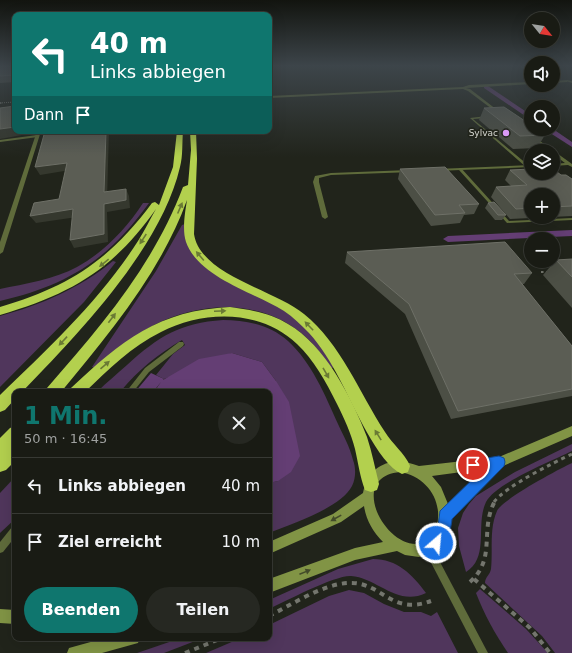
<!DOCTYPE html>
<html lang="de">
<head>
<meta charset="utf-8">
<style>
  body { margin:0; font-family:"DejaVu Sans",sans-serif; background:#262822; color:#f1f3f6; height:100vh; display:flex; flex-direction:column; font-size:15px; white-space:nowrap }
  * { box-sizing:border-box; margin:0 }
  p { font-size:13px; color:#9fa1a0 }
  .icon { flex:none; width:22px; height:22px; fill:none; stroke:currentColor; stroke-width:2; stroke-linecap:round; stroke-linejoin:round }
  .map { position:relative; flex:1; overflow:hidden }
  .sheet { position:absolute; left:12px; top:389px; width:260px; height:252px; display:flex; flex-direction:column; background:#191b14; border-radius:8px; box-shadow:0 4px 16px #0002,0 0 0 1px #373934 }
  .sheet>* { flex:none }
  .banner { position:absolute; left:12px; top:12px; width:260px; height:122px; border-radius:8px; box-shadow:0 4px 16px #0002,0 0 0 1px #373934; background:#0f766e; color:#fff; overflow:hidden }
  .needle { width:26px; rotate:120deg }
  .fabs { position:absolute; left:524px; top:12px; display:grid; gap:8px }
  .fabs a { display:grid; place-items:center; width:36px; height:36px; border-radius:50%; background:#191b14; box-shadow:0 4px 16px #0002,0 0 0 1px #373934; font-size:20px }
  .pin { position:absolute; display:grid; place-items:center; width:34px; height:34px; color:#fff; margin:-17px; border:2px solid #fff; border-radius:50%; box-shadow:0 1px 4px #0007 }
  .me { position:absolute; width:44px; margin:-22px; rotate:27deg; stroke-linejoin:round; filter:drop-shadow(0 0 3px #0008) }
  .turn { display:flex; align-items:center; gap:14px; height:84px; padding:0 12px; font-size:18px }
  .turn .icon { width:52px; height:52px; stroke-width:2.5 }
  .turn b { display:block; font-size:28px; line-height:34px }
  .then { display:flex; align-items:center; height:38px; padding:0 12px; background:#0003; gap:8px; font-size:15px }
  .round { display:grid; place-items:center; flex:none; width:42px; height:42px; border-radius:21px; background:#262822 }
  .head { display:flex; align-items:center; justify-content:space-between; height:68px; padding:0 12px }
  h1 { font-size:24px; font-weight:800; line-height:30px; color:#0f766e }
  .primary-button { display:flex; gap:8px; margin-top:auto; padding:8px 12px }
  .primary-button a { flex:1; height:46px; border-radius:24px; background:#0f766e; color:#fff; font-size:16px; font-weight:800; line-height:46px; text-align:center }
  .primary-button a+a { background:#262822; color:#f1f3f6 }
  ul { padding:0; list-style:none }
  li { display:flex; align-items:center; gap:12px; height:56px; padding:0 12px; border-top:1px solid #373934 }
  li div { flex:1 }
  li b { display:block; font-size:15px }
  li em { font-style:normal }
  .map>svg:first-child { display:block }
  .green { fill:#50365c }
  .water { fill:#643e74 }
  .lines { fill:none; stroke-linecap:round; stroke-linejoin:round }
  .canal { fill:#643e74; fill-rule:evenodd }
  .path-far4 { stroke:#74766e; stroke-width:1; stroke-dasharray:1 1; stroke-linecap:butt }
  .path-far3 { stroke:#74766e; stroke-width:1.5; stroke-dasharray:1.5 1.5; stroke-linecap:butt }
  .path-far2 { stroke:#74766e; stroke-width:2; stroke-dasharray:2.5 2.5; stroke-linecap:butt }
  .path-far1 { stroke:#74766e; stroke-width:3; stroke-dasharray:4 4; stroke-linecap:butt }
  .path { stroke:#74766e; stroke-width:4; stroke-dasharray:5 5; stroke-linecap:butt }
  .lane { fill:#5f6b3b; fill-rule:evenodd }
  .street { fill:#5f6b3b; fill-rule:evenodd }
  .secondary { fill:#819445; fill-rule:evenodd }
  .highway { fill:#b3d04e; fill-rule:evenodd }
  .wall { fill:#4c4f45; fill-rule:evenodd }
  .shaded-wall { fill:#35382e }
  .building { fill:#5b5d54; stroke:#6e7067 }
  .oneway { fill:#6a7a34 }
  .oneway2 { fill:#434b2a }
  .route { fill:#1a73e8; stroke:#114b97 }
  .poi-dot { fill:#da9af6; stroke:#21241b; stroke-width:1.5 }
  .labels { text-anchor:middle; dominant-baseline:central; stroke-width:3.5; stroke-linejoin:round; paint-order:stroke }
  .far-poi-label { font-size:9px; fill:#d4d5cf; stroke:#21241b; text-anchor:end }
</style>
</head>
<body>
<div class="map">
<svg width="572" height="653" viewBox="0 0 572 653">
  <rect width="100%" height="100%" fill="#21241b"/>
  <g class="green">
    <path d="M143 203H149C108 260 68 285 0 301V289C24 284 55 279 77 267 103 253 127 228 143 203Z"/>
    <path d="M185 224 191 251 299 320 320 345 334 367 330 369C324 359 318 349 310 341 269 299 204 299 154 325 133 336 114 353 95 368L92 367 156 271 182 225Z"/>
    <path d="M113 261 116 262 84 302 0 387V316C41 305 80 288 113 261Z"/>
    <path d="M223 320C246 320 270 325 288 341 312 363 325 395 338 424 343 435 350 447 353 460 356 468 356 478 352 486 341 508 291 524 269 533V483L278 481 276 381 262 362 232 353 164 379 156 375 173 354 185 345 182 340C157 355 139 369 120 392H97C107 382 117 374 127 365 159 336 180 323 223 320Z"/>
    <path d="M572 444V451C552 461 496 483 486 502 475 525 490 557 466 572L459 546 458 528 463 513 469 504 476 496 515 472Z"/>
    <path d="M572 463V653H555L542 636 485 583C485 577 490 575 491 569 493 550 489 529 497 511 501 500 559 469 572 463Z"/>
    <path d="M15 477V519L0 533V493Z"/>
    <path d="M373 559C397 559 412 574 426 593 397 607 378 578 351 576 335 575 286 601 269 609V600L338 569Z"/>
    <path d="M480 589 526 629 548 653H508C495 634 484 614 476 593Z"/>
    <path d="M349 590 364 593 384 604 404 612H421L431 616 437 612 458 653H206L241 638H269V625L329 596Z"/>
    <path d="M181 638H203L164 653H137Z"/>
  </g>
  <path class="water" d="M232 353 262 362 276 381 289 402 300 456 291 472 278 481 269 483V392H154L161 382 153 392H135L151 373 164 379 163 380 199 359Z"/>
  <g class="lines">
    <g class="canal">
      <path d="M484 86H488L531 115V120L484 88Z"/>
      <path d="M544 129H553L572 142V147Z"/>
      <path d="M572 230V236L448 242 443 239 448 236Z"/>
    </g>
    <g class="path-far4">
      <path d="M519 66 531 70"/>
      <path d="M0 103 15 102"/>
    </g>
    <path class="path-far3" d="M0 103H2"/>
    <path class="path-far2" d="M541 272H548"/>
    <path class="path-far1" d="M494 502C506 486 553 463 572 454"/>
    <g class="path">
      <path d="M474 579 530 628 550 653"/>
      <path d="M470 582C497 558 479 530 495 501"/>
      <path d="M269 616C291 605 323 584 348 583 382 581 390 616 431 601"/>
      <path d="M185 653 222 638"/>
    </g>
    <g class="lane">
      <path d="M567 80 572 81V83L566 81Z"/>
      <path d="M487 116 486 118 473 119 528 165V167H526L470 118Z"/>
      <path d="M37 135 38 136V137L0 142V140Z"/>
      <path d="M459 168H461L509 221 572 218V220L507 223 459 170Z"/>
      <path d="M179 342H183L184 344 183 346 149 372 133 392H126L145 368Z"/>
      <path d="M15 526V537L3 552 0 553V542L12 527Z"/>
      <path d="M428 544 431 545 488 653H478L425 551 424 548 425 545Z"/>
    </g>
    <g class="street">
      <path d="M568 80 567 82 553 83V81Z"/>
      <path d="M531 82V84L466 88 470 89 501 113 500 115 468 91 463 89 269 98V96L463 87 469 85Z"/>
      <path d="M37 131H41L3 252 0 254V242Z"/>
      <path d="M531 136H533L572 164V167L568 165 553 166V164L565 163 553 154V151H548L531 138Z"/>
      <path d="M531 165V167L436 171 434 170 436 169Z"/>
      <path d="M410 170H412V172L331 175 319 178V182L328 217 325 219 322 217 313 182 315 176 331 173Z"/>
    </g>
    <g class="secondary">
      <path d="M572 426V436L503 466 450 519 445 539 436 551 419 557 405 555 397 551 355 560 269 593V579L355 548 383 542C373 532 366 520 364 506L341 522 269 554V542L333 514 363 493C369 463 393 456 419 466L499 457ZM484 469 448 504 441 487 432 476ZM400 472C425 476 443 499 437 525 435 533 431 540 423 543 388 554 345 477 400 472Z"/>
      <path d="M0 609 15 610V624L0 623Z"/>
      <path d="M105 638H140L138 643 102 653H67L69 648Z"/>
    </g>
    <g class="highway">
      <path d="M177 131H183C182 143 183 156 180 167 161 248 79 333 22 392H15V399L5 410 0 412V395C49 348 101 299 138 241 145 230 150 219 156 209 113 270 71 294 0 315V307C68 287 109 261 152 203L155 202 159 205 173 167Z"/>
      <path d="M190 131H196L197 159 194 234C200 275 275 290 304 314 341 344 359 392 385 432 392 444 405 453 410 466L408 472 402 474C378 464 352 402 339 378 331 363 321 346 309 333 301 325 293 317 284 311 254 292 199 278 186 242 182 230 185 212 187 200 161 272 109 334 61 392H45L47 388C102 325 153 266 183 187L188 185 191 150Z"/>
      <path d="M230 307C251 310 271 313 288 324 325 345 352 398 367 437 372 452 375 468 379 484L377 490 371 492 365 490C360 477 358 462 355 449 351 433 344 418 337 404 326 382 314 360 297 344 261 309 203 310 161 332 132 346 108 370 85 392H69L71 388C121 341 159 310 230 307Z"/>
      <path d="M15 426V461L6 470 0 472V438L10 428Z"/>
    </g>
  </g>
  <g class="wall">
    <path d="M0 66H15V82L0 83Z"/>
    <path d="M484 108 545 135 537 148 513 149 479 120Z"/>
    <path d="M400 169 479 204 474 214 464 215 460 223 431 226 398 179Z"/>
    <path d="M510 170 561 175 572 179V216L510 219 491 197 496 187 511 186 505 180ZM531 195H553V217H531Z"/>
    <path d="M488 203 506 215 502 220H495L485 208Z"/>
    <path d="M347 252 532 273 524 284H522L572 346V396L451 419 405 314 345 263Z"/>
    <path d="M572 259V308L543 275 556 260Z"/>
  </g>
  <g class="shaded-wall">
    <path d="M15 127V131H24L22 135 0 139V129Z"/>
    <path d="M106 131H109L107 200 104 192Z"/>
    <path d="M67 163 70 170 40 175 35 167Z"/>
    <path d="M126 189 129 196 130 208 107 212 108 242 74 248 70 240 104 204Z"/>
    <path d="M73 209 77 217 36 223 30 216Z"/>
  </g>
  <g class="building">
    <path d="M0 66H15V75L0 76Z"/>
    <path d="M15 106V127L0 129V108Z"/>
    <path d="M504 107 531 125V129H536L545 135 520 136 484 108Z"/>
    <path d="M45 131H106L104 192 126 189V200L104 204V234L70 240 73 209 30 216 34 203 59 199 67 163 35 167Z"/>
    <path d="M445 167 479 204 459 205 465 213 435 215 400 169Z"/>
    <path d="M531 169V173H553V169L561 175H566L572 179V206L553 207V195H531V208L516 209 496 187 527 185 510 170Z"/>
    <path d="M494 202 506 215H498L488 203Z"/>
    <path d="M505 242 532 273 514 274 572 346V389L458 411 409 304 347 252Z"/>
    <path d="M572 259V277L556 260Z"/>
  </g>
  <defs><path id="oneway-solid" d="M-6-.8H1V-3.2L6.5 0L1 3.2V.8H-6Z"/></defs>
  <g class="oneway">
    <use href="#oneway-solid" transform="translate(180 208) rotate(-67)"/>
    <use href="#oneway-solid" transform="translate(143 239) rotate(123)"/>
    <use href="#oneway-solid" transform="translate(200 256) rotate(-130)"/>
    <use href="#oneway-solid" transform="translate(104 263) rotate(141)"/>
    <use href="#oneway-solid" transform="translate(220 311) rotate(-2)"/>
    <use href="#oneway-solid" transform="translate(112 318) rotate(-53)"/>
    <use href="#oneway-solid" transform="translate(309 326) rotate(-134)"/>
    <use href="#oneway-solid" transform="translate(63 341) rotate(133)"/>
    <use href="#oneway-solid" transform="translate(105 365) rotate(-41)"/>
    <use href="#oneway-solid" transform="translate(326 373) rotate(60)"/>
    <use href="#oneway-solid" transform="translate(378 435) rotate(-122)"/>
  </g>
  <g class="oneway2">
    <use href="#oneway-solid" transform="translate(336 518) rotate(151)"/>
    <use href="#oneway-solid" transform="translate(305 572) rotate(-22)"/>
  </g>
  <linearGradient id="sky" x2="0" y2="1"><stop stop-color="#12140f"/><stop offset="0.42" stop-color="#3d454a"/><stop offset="1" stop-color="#3d454a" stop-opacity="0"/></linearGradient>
  <rect width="572" height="157" fill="url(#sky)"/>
  <path class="route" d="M499 456 504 458 505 462 504 466 452 519C451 530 447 545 436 550L431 548 429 543 438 526 440 511 482 470 473 471 469 469 467 465 469 461Z"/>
  <circle class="poi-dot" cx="506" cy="133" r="4"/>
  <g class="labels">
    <g class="far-poi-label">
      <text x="498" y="133">Sylvac</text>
    </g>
  </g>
</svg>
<div class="fabs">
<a><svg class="needle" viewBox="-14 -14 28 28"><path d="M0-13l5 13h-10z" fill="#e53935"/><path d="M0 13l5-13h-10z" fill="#9fa1a0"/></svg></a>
<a><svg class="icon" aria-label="sound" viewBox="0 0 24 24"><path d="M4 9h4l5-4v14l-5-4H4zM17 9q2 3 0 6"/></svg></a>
<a><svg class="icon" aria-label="search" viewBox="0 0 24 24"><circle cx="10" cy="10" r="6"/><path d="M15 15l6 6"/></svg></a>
<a><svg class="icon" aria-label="layers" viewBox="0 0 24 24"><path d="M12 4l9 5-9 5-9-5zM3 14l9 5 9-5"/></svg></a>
<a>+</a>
<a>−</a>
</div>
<div class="pin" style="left:473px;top:465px;background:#d93025"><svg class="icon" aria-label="arrive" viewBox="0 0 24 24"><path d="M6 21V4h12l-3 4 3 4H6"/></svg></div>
<svg class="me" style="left:436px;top:543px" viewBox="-20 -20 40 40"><circle r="17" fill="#1a73e8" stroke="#fff" stroke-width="3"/><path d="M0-11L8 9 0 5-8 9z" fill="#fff"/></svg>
<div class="banner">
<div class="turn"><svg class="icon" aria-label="left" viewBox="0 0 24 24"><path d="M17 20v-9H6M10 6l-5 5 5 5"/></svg><div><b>40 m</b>Links abbiegen</div></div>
<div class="then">Dann<svg class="icon" aria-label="arrive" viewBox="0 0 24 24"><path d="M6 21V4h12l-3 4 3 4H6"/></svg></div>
</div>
<section class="sheet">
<div class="head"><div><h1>1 Min.</h1><p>50 m · 16:45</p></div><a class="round"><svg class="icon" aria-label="close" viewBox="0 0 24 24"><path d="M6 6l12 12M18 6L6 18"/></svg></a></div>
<ul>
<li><svg class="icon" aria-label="left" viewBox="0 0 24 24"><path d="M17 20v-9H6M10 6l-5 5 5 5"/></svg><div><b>Links abbiegen</b></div><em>40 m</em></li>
<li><svg class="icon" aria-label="arrive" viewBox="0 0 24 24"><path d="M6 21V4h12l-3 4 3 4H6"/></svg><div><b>Ziel erreicht</b></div><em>10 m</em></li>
</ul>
<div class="primary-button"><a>Beenden</a><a>Teilen</a></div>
</section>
</div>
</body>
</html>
